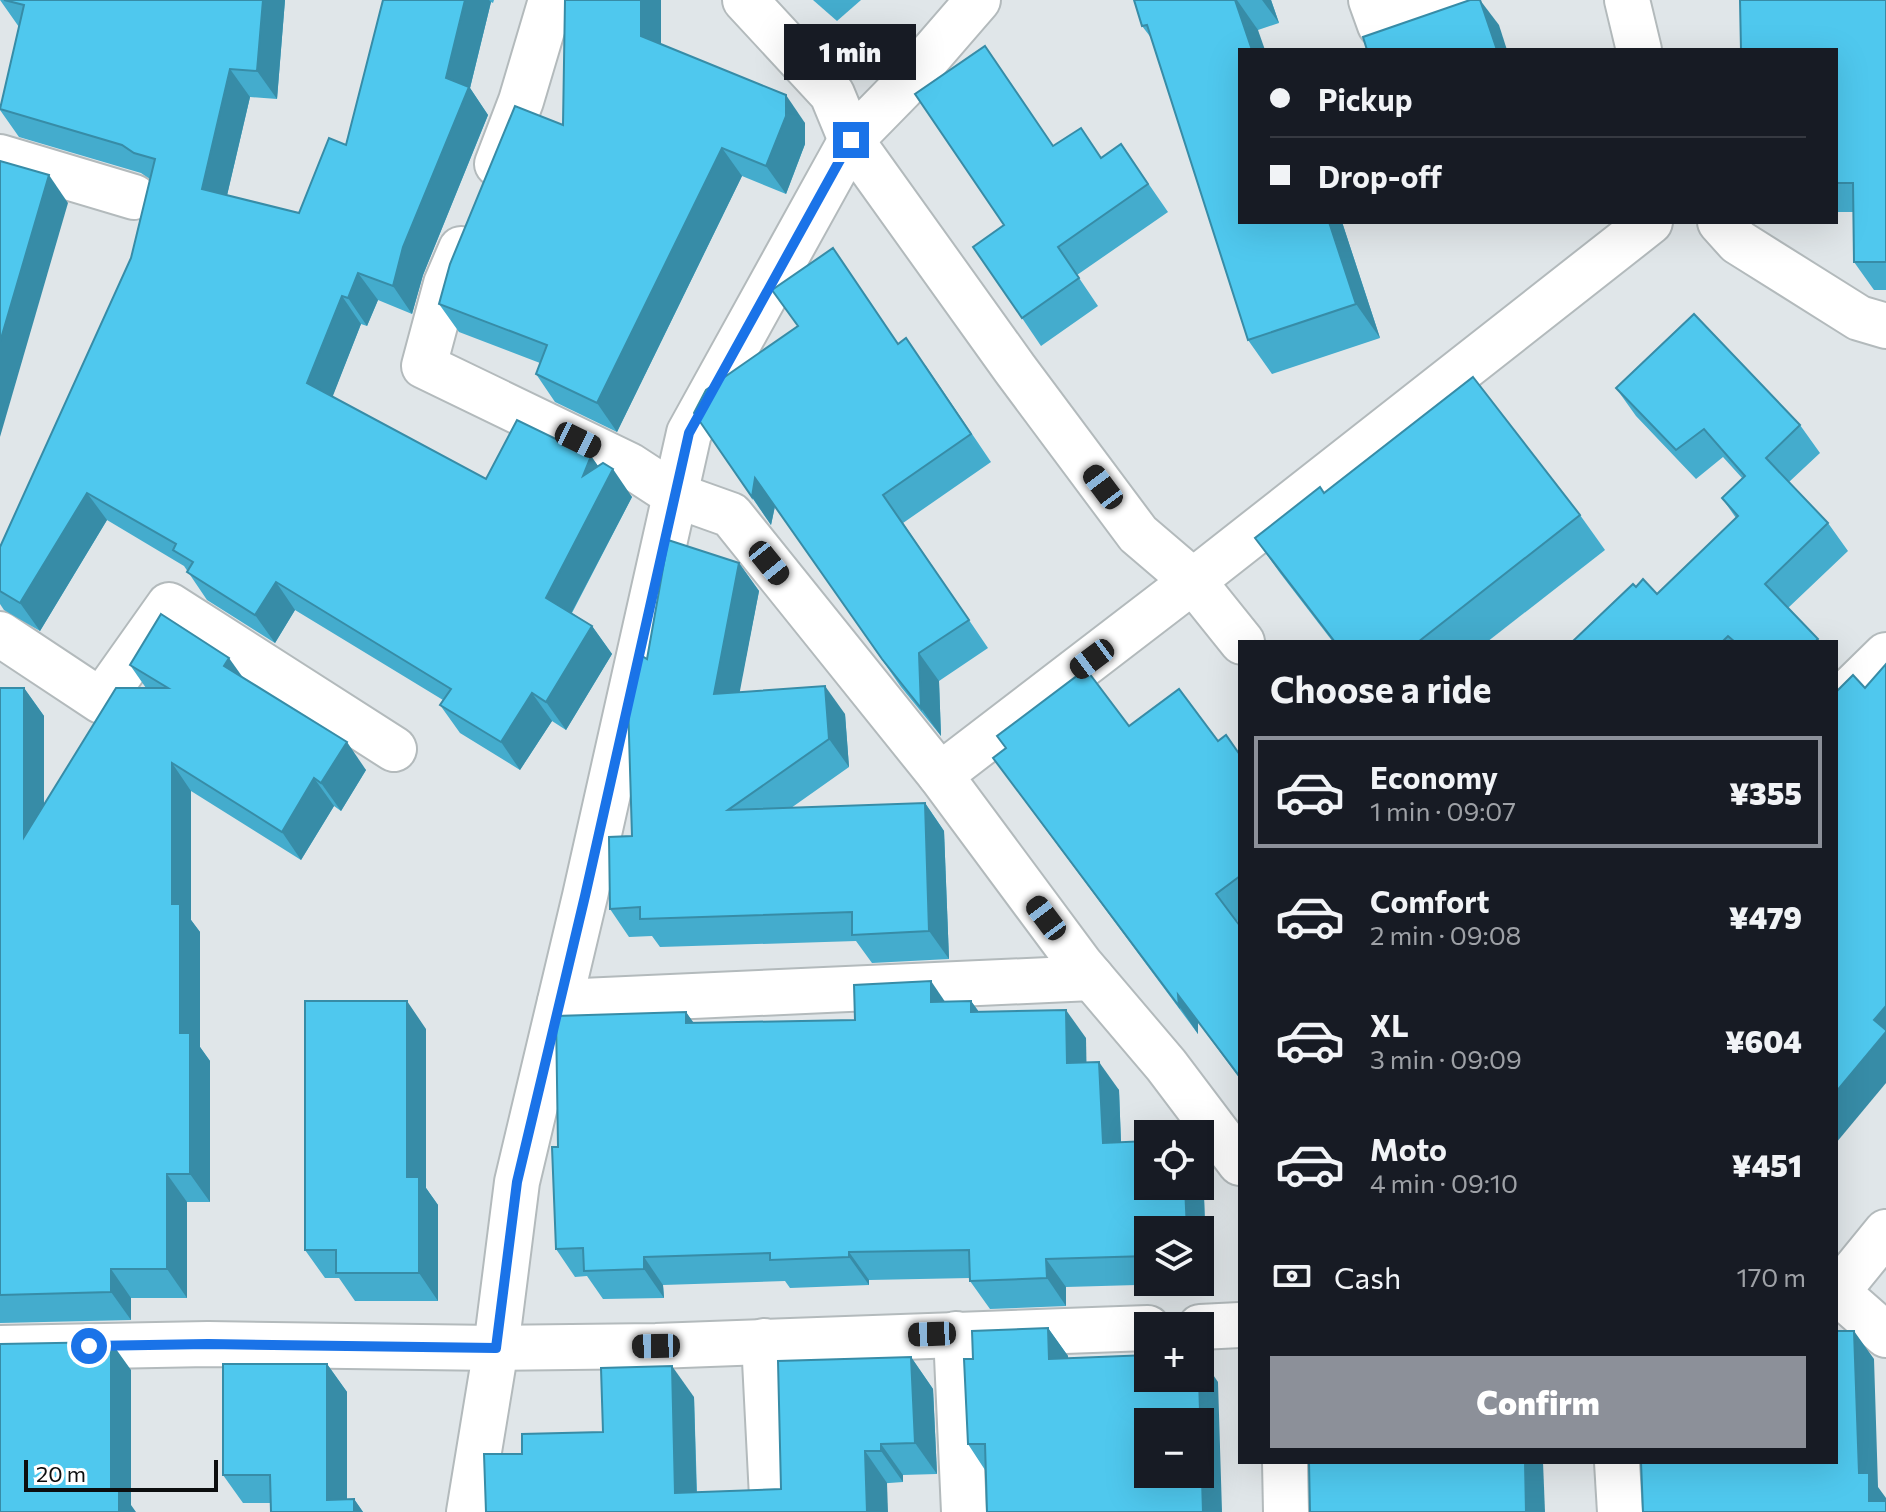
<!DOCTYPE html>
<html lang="en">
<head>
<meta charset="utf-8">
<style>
	:root { --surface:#171b24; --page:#242831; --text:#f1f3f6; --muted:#9ea1a6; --line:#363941; --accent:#8c9099 }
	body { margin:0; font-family:Commissioner,sans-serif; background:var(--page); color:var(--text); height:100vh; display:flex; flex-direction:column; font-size:30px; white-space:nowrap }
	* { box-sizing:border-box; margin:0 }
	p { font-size:26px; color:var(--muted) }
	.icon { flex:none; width:44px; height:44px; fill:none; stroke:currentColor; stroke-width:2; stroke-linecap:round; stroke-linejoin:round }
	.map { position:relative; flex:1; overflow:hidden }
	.details { position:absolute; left:1238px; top:640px; width:600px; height:824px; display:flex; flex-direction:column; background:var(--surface); border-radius:0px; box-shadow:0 8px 32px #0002 }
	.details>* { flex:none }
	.banner { position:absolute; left:1238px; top:48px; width:600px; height:176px; border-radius:0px; box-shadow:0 8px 32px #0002; display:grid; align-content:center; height:176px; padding:0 32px; background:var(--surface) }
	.tools { position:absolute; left:1134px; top:1120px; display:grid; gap:16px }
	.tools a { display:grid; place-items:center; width:80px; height:80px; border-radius:0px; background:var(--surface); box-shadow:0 8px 32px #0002; font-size:40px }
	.scale { position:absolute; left:24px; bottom:20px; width:194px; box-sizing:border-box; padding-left:8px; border:4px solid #0c0e0f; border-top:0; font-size:22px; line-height:28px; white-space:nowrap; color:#0c0e0f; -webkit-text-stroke:6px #fff; paint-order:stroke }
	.end { position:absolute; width:36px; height:36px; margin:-18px; border:10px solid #1a73e8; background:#fff; box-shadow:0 0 0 4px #fff }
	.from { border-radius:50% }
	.bubble { position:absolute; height:56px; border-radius:0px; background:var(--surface); box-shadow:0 8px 32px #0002; font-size:26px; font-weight:800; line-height:56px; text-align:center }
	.car { position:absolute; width:24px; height:48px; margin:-24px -12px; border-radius:10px; box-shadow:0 0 6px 2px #0007; background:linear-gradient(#222 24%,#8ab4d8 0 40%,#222 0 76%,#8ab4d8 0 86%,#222 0) }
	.banner b { display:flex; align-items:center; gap:28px; height:76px; font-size:30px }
	.banner b+b { border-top:2px solid var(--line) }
	.banner i { width:20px; height:20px; background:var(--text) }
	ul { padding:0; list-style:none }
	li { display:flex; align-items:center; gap:24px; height:112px; margin:0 16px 12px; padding:0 16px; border:4px solid transparent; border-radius:0px }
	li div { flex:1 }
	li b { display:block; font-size:30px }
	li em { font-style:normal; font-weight:800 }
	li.active { border-color:var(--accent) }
	li>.icon { width:72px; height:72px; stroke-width:1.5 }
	h2 { padding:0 32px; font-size:36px; line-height:96px }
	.pay { display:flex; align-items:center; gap:20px; height:88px; padding:0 32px; font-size:30px }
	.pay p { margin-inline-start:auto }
	.primary-button { display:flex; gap:16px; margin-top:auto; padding:16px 32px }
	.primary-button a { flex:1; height:92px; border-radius:0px; background:var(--accent); color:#fff; font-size:32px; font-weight:800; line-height:92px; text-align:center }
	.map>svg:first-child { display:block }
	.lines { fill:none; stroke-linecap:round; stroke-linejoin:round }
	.minor-casing { stroke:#b3babc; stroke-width:48 }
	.minor { stroke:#fff; stroke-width:44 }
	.wall { fill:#44accd; fill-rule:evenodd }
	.shaded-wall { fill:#378ca7 }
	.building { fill:#4fc8ee; stroke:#378ca7; stroke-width:2; fill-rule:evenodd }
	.route { stroke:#1a73e8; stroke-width:10 }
</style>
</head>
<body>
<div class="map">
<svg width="1886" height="1512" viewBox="0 0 1886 1512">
	<rect width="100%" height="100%" fill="#e0e6e9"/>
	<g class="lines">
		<g class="minor-casing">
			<g id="minor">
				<polyline points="745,0 832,94 851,140 901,89 978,0"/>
				<polyline points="1371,0 1380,25 1450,0"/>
				<polyline points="1627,0 1639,50"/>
				<polyline points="0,157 134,197"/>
				<polyline points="497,164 521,101 551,0"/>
				<polyline points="1720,222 1738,242 1859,318 1886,326"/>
				<polyline points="461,249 446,284 424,366 629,465 675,495 731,515 940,775"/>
				<polyline points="0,634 101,701 169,605 394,749"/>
				<polyline points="1836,704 1886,655"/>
				<polyline points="560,1002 1092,978"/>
				<polyline points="1240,1163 1166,1065 1081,965 940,775 1193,581 1650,222"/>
				<polyline points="1836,1291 1886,1335"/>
				<polyline points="1837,1292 1886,1232"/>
				<polyline points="1200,1327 1240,1325"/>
				<polyline points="956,1334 964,1512"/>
				<polyline points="764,1341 772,1497"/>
				<polyline points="0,1348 208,1344 496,1348 656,1346 1148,1328"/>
				<polyline points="1285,1462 1286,1512"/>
				<polyline points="1617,1462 1620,1512"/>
				<polyline points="469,1512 496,1348 517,1182 585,896 689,433 851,140 1015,369 1138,534 1193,581 1242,642"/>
			</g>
		</g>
		<use href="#minor" class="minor"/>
	</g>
	<g class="wall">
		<polygon points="0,0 285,0 277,99 250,97 227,195 299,213 346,145 383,0 494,0 493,3 491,2 470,88 488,115 423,275 412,314 378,300 367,326 361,324 332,397 486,479 591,456 598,466 632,497 572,613 592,626 612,654 566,730 552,721 520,770 460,733 440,705 443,700 295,610 275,643 207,600 184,566 107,520 40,631 4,610 0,604 0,547 131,258 150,179 141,173 19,137 0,110 19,27"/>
		<polygon points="565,0 661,0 661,44 805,123 805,144 786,194 742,176 617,432 555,402 536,374 540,363 459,332 439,304 563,125"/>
		<polygon points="813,0 861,0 837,21"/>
		<polygon points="1134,0 1271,0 1279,23 1258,30 1240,222 1342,222 1380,338 1272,374 1248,340 1152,39 1142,26"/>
		<polygon points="1886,0 1886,290 1874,290 1854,262 1854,212 1836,212 1836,50"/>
		<polygon points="1121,144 1168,212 1077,275 1098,306 1041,346 1022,318 1004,225 1054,146 1102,157"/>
		<polygon points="898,343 926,366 991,462 903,523 988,648 939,681 941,736 901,687 775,506 771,525 694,413"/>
		<polygon points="1616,388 1800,425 1820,453 1789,482 1828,523 1848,551 1788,608 1820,642 1572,642 1636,587 1657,594 1736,518 1722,498 1742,478 1723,457 1696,479 1636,416"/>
		<polygon points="1324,493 1580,515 1605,550 1487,642 1333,642 1280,573 1255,538"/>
		<polygon points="739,563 759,591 739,692 845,714 849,767 791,808 925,803 944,831 949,959 872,963 856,941 660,947 652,936 629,937 610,909 632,836 647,659"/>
		<polygon points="130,665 243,677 366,770 341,811 334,806 301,860 191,791 191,920 200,932 200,1047 210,1061 210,1202 187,1202 187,1298 131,1298 131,1320 0,1323 0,688 24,688 44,716 44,805 146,688"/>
		<polygon points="1129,726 1218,741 1240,755 1240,919 1236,922 1240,926 1240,1079 1198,1022 1198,1034 993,758"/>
		<path d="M971 1001 979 1012 1086 1038V1062L1119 1090 1121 1142 1203 1168 1207 1283 1066 1287V1306L990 1309 970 1281V1278L869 1280V1285L790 1288 785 1281 663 1285 664 1298 603 1299 587 1276 575 1277 556 1249 558 1147 686 1012 693 1023 855 1020 945 1002ZM1148 1230H1200V1282H1148Z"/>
		<polygon points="426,1029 426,1188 438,1205 438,1301 355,1301 339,1278 325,1278 305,1250"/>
		<polygon points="1048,1328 1068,1356 1068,1358 1218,1382 985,1470 968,1444 973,1359"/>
		<polygon points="911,1357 933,1389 937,1474 903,1475 903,1482 486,1512 522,1454 603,1432 694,1397 697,1492 781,1489"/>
		<polygon points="327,1364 347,1392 347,1499 354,1499 363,1512 271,1512 271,1503 243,1503 223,1475"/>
	</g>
	<g class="shaded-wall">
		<polygon points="263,0 285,0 277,99 257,71"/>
		<polygon points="465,0 489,0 491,2 470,88 488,115 423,275 412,314 393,286"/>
		<polygon points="641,0 661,0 661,65 641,36"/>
		<polygon points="1235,0 1237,0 1258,30 1265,50 1252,50"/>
		<polygon points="1262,0 1271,0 1279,23"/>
		<polygon points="1480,0 1499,25 1507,50 1497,50"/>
		<polygon points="230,69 250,97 222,217 202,189"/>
		<polygon points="786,95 805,123 805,144 786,194 766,166"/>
		<polygon points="722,148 742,176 617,432 597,403"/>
		<polygon points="49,175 68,203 0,437 0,342"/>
		<polygon points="1329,222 1342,222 1380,338 1356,304"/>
		<polygon points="358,273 378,300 367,326 348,298"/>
		<polygon points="342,296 361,324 327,411 307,383"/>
		<polygon points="591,456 607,479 613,469 632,497 565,625 546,598 583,476"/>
		<polygon points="755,478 775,506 771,525 752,497"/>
		<polygon points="87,493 107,520 40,631 20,603"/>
		<polygon points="739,563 759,591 734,722 714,694"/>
		<polygon points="276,582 295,610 275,643 255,615"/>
		<polygon points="592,626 612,654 566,730 546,702"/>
		<polygon points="919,653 939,681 941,736 921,708"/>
		<polygon points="229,658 249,686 224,666"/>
		<polygon points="825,686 845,714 849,767 829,739"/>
		<polygon points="24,688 44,716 44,865 24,837"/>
		<polygon points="532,693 552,721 520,770 501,742"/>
		<polygon points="347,742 366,770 341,811 321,783"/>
		<polygon points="172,763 191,791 191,920 200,932 200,1047 210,1061 210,1202 190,1174 172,904"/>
		<polygon points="314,778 334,806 301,860 282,832"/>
		<polygon points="925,803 944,831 949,959 929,931"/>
		<polygon points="931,981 950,1009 931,1002"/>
		<polygon points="1178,995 1198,1022 1198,1034 1179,1006"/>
		<polygon points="407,1001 426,1029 426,1188 438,1205 438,1301 419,1273 407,1177"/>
		<polygon points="971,1001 991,1029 971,1012"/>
		<polygon points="1886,1006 1886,1083 1836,1143 1836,1092 1874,1020"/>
		<polygon points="1066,1010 1086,1038 1087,1091 1067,1063"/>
		<polygon points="686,1012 706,1040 686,1023"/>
		<polygon points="1099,1062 1119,1090 1122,1171 1103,1143"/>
		<polygon points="1200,1164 1203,1168 1207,1283 1200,1272 1200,1230 1187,1230 1185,1186 1200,1186"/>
		<polygon points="167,1174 187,1202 187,1298 167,1269"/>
		<polygon points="849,1252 869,1280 869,1285 849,1257"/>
		<polygon points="644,1257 663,1285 664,1298 644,1269"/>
		<polygon points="1046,1259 1066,1287 1066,1306 1047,1278"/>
		<polygon points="111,1269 131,1298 131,1320 111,1292"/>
		<polygon points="1048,1328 1068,1356 1069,1387 1049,1359"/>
		<polygon points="1854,1331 1874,1359 1878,1487 1886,1498 1886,1512 1869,1501 1859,1473"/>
		<polygon points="111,1342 131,1370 131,1505 136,1512 119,1512 111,1488"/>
		<polygon points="1200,1356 1218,1382 1222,1512 1203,1512 1199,1378"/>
		<polygon points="911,1357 933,1389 937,1474 915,1443"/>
		<polygon points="327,1364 347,1392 347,1512 327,1500"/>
		<polygon points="672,1366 694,1397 697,1512 675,1493"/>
		<polygon points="881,1444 903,1475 903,1482 881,1451"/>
		<polygon points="865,1451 887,1483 888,1512 867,1512"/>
		<polygon points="1525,1462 1543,1462 1545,1512 1526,1512"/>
		<polygon points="354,1499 363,1512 354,1512"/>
	</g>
	<g class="building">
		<polygon points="4,0 263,0 257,71 230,69 202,189 299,213 329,138 346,145 383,0 465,0 446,78 469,87 403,247 393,286 358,273 348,298 342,296 307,383 486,479 517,420 591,456 583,476 603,463 613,469 546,598 592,626 546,702 532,693 501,742 440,705 451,689 276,582 255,615 187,572 193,562 173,550 176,544 87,493 20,603 0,591 0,547 131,258 155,159 134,153 122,145 0,109 24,5"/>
		<polygon points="565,0 641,0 641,36 786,95 786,116 766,166 722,148 597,403 536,374 547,345 439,304 450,264 515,106 563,125"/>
		<polygon points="1134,0 1235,0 1252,50 1240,50 1240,222 1329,222 1356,304 1248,340 1147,25 1142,26"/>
		<polygon points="1470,0 1480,0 1497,50 1367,50 1363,37"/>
		<polygon points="1740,0 1886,0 1886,262 1854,262 1853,183 1836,183 1836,50 1741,50"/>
		<polygon points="985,46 1053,146 1081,128 1101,158 1121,144 1148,184 1058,247 1079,278 1022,318 973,247 1004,225 915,94"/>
		<polygon points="0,161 49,175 0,342"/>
		<polygon points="833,248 898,344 906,338 971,434 883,495 969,620 919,653 921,708 882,659 755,478 752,497 694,413 706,390 798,326 772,290"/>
		<polygon points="1694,314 1800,425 1766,458 1828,523 1765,584 1818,639 1815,642 1735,642 1728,636 1722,642 1572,642 1633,584 1636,587 1643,579 1657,594 1738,516 1722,498 1745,476 1704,429 1676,450 1616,388"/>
		<polygon points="1473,377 1580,515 1418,642 1335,642 1255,538 1320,487 1324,493"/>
		<polygon points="668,540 739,563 714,694 825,686 829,739 728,810 925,803 929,931 852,935 852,912 640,919 640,907 610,909 609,837 632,836 628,702 639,654 647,659"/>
		<polygon points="161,614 229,658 224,666 347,742 321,783 314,778 282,832 172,763 172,904 180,904 180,1033 190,1033 190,1174 167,1174 167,1269 111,1269 111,1292 0,1295 0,688 24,688 24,837 116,688 168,688 130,665"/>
		<polygon points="1886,664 1886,1006 1874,1020 1886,1030 1886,1032 1836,1092 1836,692 1853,675 1865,688"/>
		<polygon points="1086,669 1129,726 1179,689 1218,741 1226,735 1240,755 1240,876 1216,894 1240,926 1240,1077 1178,995 1179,1006 993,758 1006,748 997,736"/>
		<polygon points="931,981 931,1002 971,1001 971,1012 1066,1010 1067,1063 1099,1062 1103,1143 1148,1141 1148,1186 1185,1186 1187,1230 1148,1230 1148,1256 1046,1259 1047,1278 970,1281 969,1250 849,1252 849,1257 770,1260 770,1253 644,1257 644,1269 584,1271 583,1248 556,1249 552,1147 558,1147 556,1016 686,1012 686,1023 855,1020 854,985"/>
		<polygon points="305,1001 407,1001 407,1177 419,1177 419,1273 336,1273 336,1250 305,1250"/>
		<path d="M1048 1328 1049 1359 1148 1355V1378H1199L1203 1512H987L985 1444H968L964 1359H973L972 1331ZM1148 1422H1200V1474H1148Z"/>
		<polygon points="1836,1331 1854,1331 1859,1473 1869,1473 1869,1501 1886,1501 1886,1512 1643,1512 1641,1462 1836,1462"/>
		<polygon points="111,1342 111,1488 119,1488 119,1512 0,1512 0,1344"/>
		<polygon points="911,1357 915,1443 881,1444 881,1451 865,1451 867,1512 486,1512 484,1454 522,1454 522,1434 603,1432 601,1368 672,1366 675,1493 781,1489 778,1361"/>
		<polygon points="223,1364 327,1364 327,1500 354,1499 354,1512 271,1512 270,1475 223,1475"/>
		<polygon points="1309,1462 1525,1462 1526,1512 1310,1512"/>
	</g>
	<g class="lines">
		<polyline class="route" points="89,1346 208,1344 496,1348 517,1182 585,896 689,433 851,140"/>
	</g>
</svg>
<div class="tools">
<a><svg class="icon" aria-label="locate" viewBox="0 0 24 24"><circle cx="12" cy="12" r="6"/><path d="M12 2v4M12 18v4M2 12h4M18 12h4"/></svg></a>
<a><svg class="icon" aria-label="layers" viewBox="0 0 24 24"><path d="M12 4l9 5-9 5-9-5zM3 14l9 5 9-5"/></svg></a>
<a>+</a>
<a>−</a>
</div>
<div class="scale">20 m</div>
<i class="end from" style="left:89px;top:1346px"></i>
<i class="end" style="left:851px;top:140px"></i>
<div class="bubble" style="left:784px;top:24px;width:132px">1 min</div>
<i class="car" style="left:578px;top:440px;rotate:116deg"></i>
<i class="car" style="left:1103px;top:487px;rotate:323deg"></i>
<i class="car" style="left:769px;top:563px;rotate:141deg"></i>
<i class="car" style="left:1092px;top:659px;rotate:233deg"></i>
<i class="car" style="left:1046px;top:918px;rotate:323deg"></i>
<i class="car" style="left:932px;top:1334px;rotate:268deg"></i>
<i class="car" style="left:656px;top:1346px;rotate:269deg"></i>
<div class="banner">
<b><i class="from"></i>Pickup</b>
<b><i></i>Drop-off</b>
</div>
<section class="details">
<h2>Choose a ride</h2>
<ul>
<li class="active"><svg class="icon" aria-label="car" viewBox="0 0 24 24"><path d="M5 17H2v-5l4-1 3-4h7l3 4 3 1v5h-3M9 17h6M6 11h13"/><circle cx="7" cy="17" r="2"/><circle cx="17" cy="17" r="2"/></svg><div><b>Economy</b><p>1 min · 09:07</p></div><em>¥355</em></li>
<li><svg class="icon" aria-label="car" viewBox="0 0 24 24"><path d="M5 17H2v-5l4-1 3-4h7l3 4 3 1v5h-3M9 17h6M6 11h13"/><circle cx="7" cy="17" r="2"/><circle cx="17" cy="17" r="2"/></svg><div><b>Comfort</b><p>2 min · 09:08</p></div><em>¥479</em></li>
<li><svg class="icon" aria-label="car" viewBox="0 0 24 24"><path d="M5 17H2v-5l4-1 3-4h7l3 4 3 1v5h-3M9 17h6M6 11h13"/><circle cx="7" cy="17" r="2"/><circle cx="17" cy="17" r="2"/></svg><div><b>XL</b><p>3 min · 09:09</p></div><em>¥604</em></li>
<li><svg class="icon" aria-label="car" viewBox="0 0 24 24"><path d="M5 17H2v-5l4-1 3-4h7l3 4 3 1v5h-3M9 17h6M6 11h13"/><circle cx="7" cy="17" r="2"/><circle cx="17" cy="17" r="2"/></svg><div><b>Moto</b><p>4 min · 09:10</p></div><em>¥451</em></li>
</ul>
<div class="pay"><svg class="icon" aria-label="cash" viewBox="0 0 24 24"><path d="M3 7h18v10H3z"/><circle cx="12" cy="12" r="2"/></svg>Cash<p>170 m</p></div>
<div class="primary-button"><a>Confirm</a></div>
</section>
</div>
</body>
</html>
